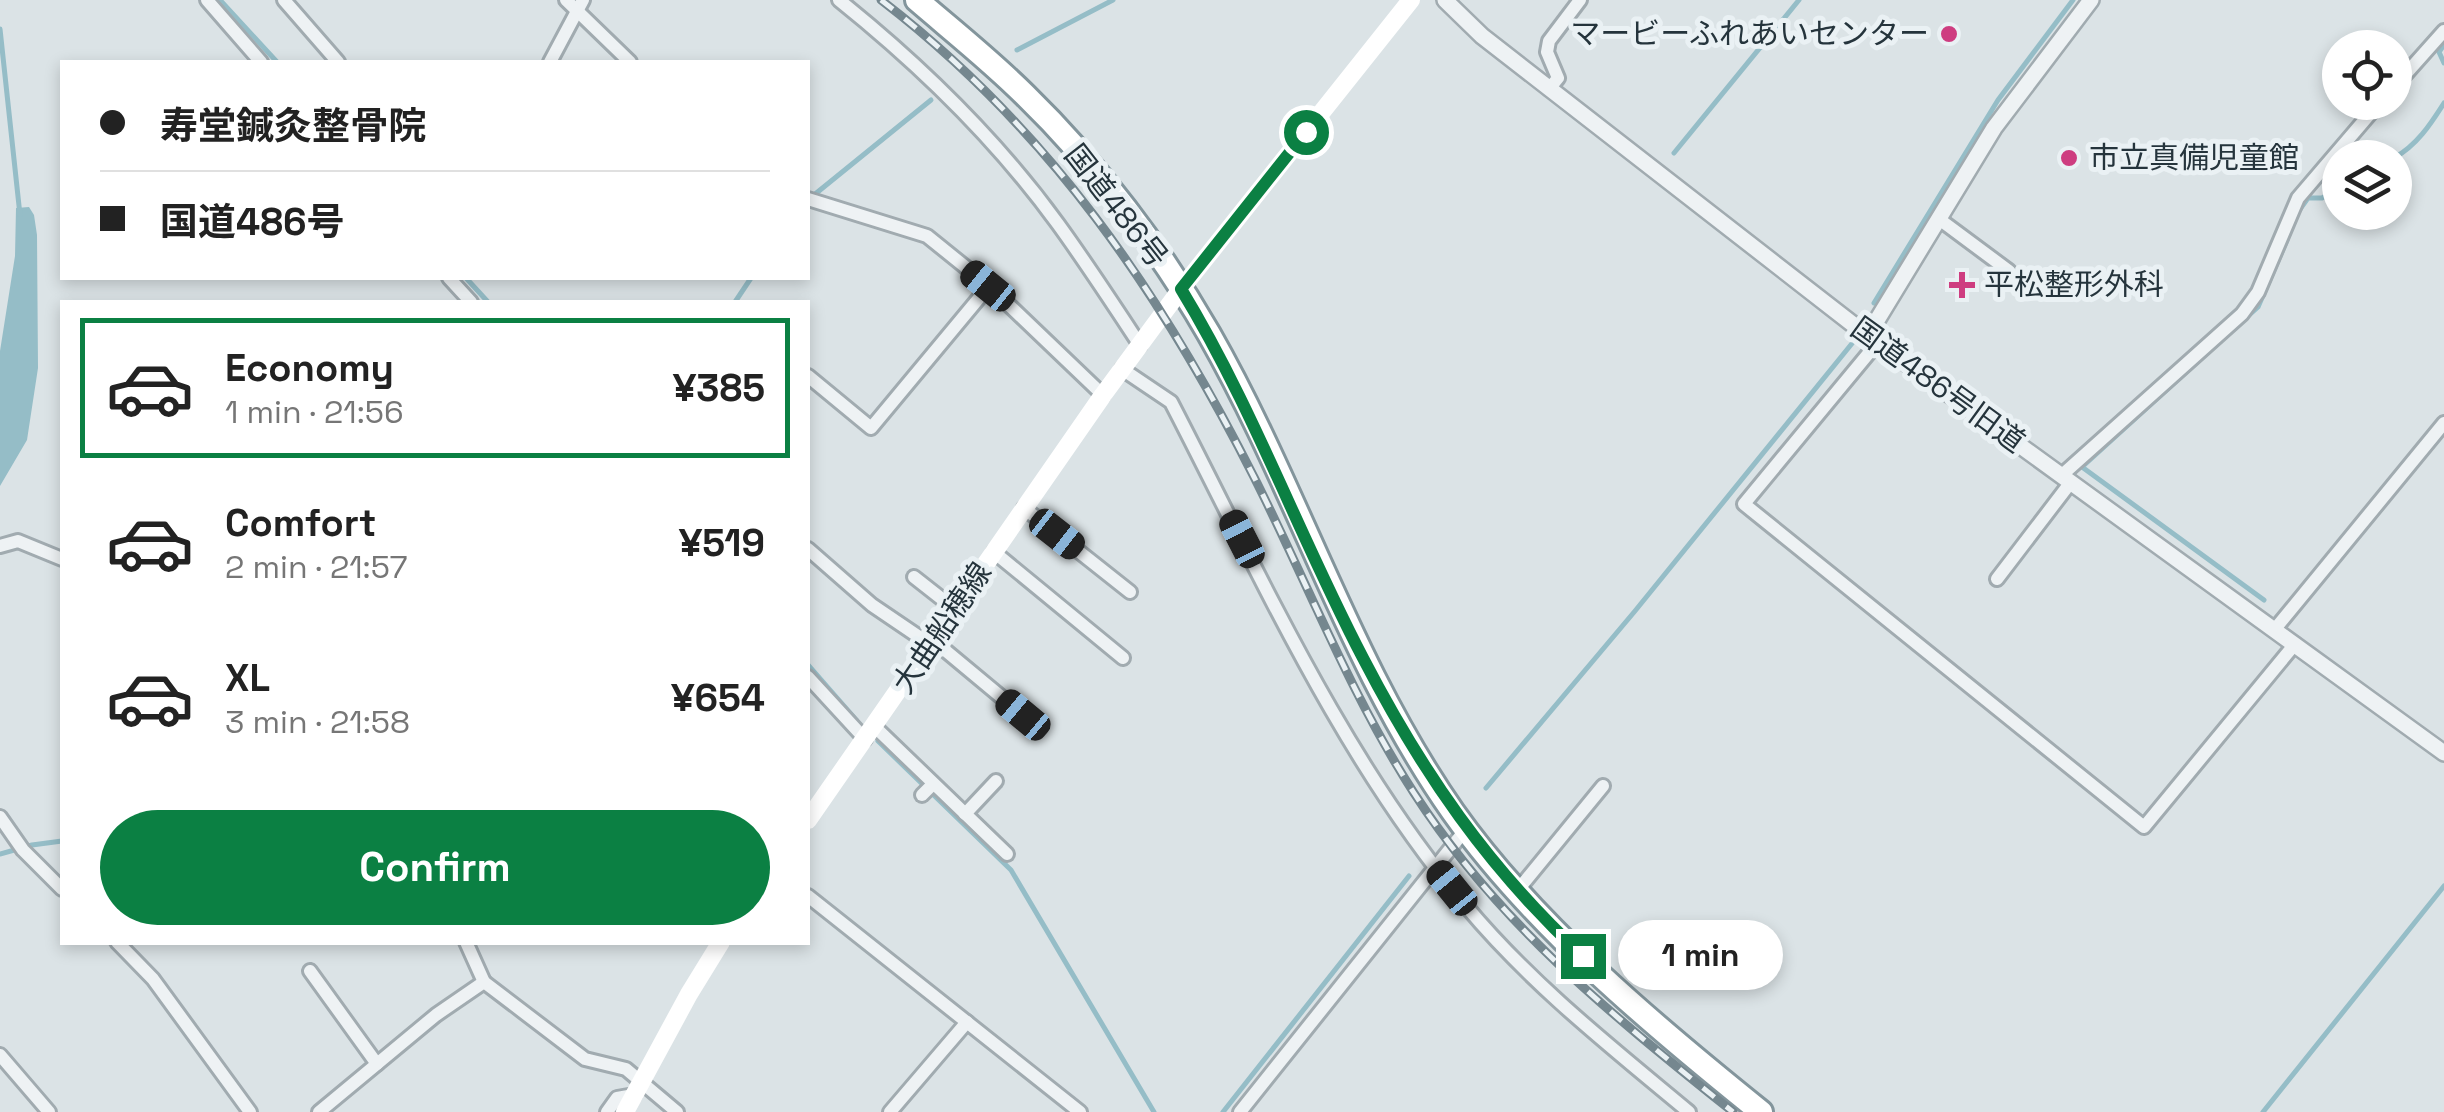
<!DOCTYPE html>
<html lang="en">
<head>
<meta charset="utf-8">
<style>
	:root { --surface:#fff; --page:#f6f6f6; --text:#222; --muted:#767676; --line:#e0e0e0; --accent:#0b8043 }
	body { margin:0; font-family:"Space Grotesk","Noto Sans JP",sans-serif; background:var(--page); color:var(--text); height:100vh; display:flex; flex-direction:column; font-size:38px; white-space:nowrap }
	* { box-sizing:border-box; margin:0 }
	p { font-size:32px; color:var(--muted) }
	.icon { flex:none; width:55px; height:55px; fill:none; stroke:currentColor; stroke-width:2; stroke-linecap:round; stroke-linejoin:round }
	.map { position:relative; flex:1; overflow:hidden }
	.side { position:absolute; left:60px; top:300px; width:750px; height:645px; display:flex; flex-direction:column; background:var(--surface); border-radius:0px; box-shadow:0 5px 15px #0003 }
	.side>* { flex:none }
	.hud { position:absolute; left:60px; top:60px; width:750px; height:220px; border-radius:0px; box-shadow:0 5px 15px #0003; display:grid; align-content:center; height:220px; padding:0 40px; background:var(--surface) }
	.controls { position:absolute; left:2322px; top:30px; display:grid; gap:20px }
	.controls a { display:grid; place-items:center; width:90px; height:90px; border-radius:50%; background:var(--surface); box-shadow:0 5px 15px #0003; font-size:50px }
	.end { position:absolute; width:45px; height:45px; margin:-22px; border:12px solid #0b8043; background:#fff; box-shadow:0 0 0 5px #fff }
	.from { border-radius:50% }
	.bubble { position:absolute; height:70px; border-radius:35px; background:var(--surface); box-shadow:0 5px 15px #0003; font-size:32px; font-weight:800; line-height:70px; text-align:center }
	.car { position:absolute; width:30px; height:60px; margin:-30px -15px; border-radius:12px; box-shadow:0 0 8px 2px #0007; background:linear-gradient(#222 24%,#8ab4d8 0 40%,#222 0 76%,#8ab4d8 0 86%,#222 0) }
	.hud b { display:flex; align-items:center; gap:35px; height:95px; font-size:38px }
	.hud b+b { border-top:2px solid var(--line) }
	.hud i { width:25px; height:25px; background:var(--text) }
	ul { padding:18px 0 0; list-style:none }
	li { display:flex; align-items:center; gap:30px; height:140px; margin:0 20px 15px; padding:0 20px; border:5px solid transparent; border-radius:0px }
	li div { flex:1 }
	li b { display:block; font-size:38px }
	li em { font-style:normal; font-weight:800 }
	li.selected { border-color:var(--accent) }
	li>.icon { width:90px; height:90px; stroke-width:1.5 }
	.primary-button { display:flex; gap:20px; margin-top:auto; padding:20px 40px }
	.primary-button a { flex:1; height:115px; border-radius:60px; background:var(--accent); color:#fff; font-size:40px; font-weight:800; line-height:115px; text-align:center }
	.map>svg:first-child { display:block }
	.water { fill:#95bdc7 }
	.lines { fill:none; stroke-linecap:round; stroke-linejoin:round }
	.stream { stroke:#95bdc7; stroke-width:5 }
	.minor-casing { stroke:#a1abb0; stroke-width:18 }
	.tertiary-casing { stroke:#a1abb0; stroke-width:20 }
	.trunk-casing { stroke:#83959c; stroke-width:28 }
	.minor { stroke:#eef2f4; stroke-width:12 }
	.tertiary { stroke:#eef2f4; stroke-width:15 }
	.secondary { stroke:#fff; stroke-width:18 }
	.trunk { stroke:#fff; stroke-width:22 }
	.rail-casing { stroke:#75878f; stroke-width:9 }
	.rail { stroke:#eaf1f4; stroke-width:5; stroke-dasharray:15; stroke-linecap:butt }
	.route { stroke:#0b8043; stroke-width:12 }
	.poi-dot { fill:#ce3d80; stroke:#eaf1f4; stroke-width:4 }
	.labels { text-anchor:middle; stroke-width:10; stroke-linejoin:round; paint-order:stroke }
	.poi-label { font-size:30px; fill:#25343c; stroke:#eaf1f4; text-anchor:start }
	.street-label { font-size:30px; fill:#25343c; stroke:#eaf1f4 }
</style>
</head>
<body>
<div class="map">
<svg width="2444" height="1112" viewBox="0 0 2444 1112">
	<rect width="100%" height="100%" fill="#dbe3e6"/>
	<polygon class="water" points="29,207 34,215 37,235 38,368 27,440 0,486 0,351 15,256 16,208"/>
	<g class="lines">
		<g class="stream">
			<polyline points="220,0 277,62"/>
			<polyline points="0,29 20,215"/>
			<polyline points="2444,45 2439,52 2444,63"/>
			<polyline points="1017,50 1113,0"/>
			<polyline points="1674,153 1799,0"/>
			<path d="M2394 158C2417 145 2430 125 2444 103"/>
			<polyline points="809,199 931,100"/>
			<polyline points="2298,212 2308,198 2322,198 2340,188"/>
			<polyline points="466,278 488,302"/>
			<polyline points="735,302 751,278"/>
			<polyline points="1874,303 1998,100 2073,0"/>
			<polyline points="2264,600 2082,467 2258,307 2287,240"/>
			<polyline points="808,665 857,721"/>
			<polyline points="878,741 1011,870 1154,1112"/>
			<polyline points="1486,788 1635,611 1854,341"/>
			<polyline points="0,854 32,845 62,841"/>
			<polyline points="1223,1112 1409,876"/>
			<polyline points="2263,1112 2444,886"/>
		</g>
		<g class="minor-casing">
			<g id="minor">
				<polyline points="207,0 261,62"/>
				<polyline points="284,0 338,62"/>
				<polyline points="566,0 630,62"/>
				<path d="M839 0C920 65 997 140 1058 224 1087 264 1113 304 1140 345"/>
				<polyline points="550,62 583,0"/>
				<polyline points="2395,86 2444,31"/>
				<polyline points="1549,89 1558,78 1547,52 1549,41 1580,0"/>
				<polyline points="808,199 927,236 989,286 1103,395"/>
				<polyline points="1939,219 2009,271"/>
				<polyline points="449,278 471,302"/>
				<polyline points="1878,342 1744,504 2144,827 2295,644"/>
				<path d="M1122 369 1171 402C1260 574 1340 756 1466 906 1531 984 1611 1047 1689 1112"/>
				<polyline points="808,376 871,428 989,286"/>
				<polyline points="2062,475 2242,314 2258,292 2298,198 2380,102"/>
				<polyline points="1024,508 1130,592"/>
				<polyline points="0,546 18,541 62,559"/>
				<polyline points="808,549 872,605 931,645"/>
				<polyline points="994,552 1123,658"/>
				<polyline points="914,577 956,610"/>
				<polyline points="1997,579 2071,482"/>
				<polyline points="2275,629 2444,423"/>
				<polyline points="934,641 1023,715"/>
				<polyline points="808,677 865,739"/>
				<polyline points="875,727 1007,854"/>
				<polyline points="922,795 933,784"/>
				<polyline points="965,814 996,781"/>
				<polyline points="0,817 23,850 62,889"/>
				<polyline points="1517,891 1603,786"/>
				<polyline points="808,896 1080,1112"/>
				<polyline points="117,942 153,979 250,1112"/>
				<polyline points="466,942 484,982"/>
				<polyline points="310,971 377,1064"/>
				<polyline points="0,1055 49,1112"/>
				<polyline points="319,1112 436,1015 484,982 585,1059 626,1069 677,1112"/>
				<polyline points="607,1112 617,1098 634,1095"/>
				<polyline points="890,1112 967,1022"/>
				<polyline points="1240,1112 1466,829"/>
			</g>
		</g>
		<g class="tertiary-casing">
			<g id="tertiary">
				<polyline points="1445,0 1482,36 1855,326 2444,753"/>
				<polyline points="1868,335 1994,128 2091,0"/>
			</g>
		</g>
		<g class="trunk-casing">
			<path id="trunk" d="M917 0C953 31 991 61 1025 95 1096 164 1160 249 1209 334 1298 490 1350 665 1453 812 1533 925 1654 1026 1761 1112"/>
		</g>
		<use href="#minor" class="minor"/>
		<use href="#tertiary" class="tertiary"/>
		<g class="secondary">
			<polyline points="808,820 1103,395 1181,289 1411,0"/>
			<polyline points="625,1112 689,994 721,942"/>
		</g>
		<use href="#trunk" class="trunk"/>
		<g class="rail-casing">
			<path id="rail" d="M881 0C1048 128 1160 291 1254 477 1307 582 1350 694 1414 793 1500 926 1611 1014 1733 1112"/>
		</g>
		<use href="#rail" class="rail"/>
	</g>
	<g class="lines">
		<path class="route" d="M1306 132 1181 289C1253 407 1299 536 1363 658 1422 772 1488 868 1583 956"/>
	</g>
	<g class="poi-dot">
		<circle cx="1949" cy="34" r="10"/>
		<circle cx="2069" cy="158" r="10"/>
		<path d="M1957 270h10v10h10v10h-10v10h-10v-10h-10v-10h10z"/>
	</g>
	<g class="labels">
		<g class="poi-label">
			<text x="1929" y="44" text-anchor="end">マービーふれあいセンター</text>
			<text x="2089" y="168">市立真備児童館</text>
			<text x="1984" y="295">平松整形外科</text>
		</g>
		<g class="street-label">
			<text transform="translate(1116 206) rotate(52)" y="10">国道486号</text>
			<text transform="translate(1938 385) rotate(36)" y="10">国道486号旧道</text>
			<text transform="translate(942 628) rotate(-56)" y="10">大曲船穂線</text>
		</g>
	</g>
</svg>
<div class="controls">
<a><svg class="icon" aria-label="locate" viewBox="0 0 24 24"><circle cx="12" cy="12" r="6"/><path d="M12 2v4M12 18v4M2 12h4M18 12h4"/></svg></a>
<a><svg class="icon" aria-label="layers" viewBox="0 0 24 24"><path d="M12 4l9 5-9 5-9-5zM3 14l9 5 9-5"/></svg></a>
</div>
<i class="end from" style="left:1306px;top:132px"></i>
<i class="end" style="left:1583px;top:956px"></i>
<div class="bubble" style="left:1618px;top:920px;width:165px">1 min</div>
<i class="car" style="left:988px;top:286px;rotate:309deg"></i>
<i class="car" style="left:1057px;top:534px;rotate:128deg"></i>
<i class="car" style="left:1242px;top:539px;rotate:333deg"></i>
<i class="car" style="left:1023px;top:715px;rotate:310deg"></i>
<i class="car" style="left:1452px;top:888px;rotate:321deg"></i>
<div class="hud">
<b><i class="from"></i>寿堂鍼灸整骨院</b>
<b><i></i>国道486号</b>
</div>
<section class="side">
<ul>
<li class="selected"><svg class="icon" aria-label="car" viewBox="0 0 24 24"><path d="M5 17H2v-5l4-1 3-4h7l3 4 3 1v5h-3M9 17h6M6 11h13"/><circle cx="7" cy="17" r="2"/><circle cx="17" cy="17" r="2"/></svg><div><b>Economy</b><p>1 min · 21:56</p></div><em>¥385</em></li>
<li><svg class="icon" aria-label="car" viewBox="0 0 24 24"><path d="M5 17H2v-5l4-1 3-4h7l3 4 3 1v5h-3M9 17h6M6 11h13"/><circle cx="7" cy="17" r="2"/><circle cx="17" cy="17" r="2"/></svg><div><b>Comfort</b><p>2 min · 21:57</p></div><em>¥519</em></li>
<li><svg class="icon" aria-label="car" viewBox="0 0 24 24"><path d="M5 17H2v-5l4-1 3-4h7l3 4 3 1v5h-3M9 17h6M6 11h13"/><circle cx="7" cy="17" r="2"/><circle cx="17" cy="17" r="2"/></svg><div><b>XL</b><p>3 min · 21:58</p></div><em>¥654</em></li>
</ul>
<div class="primary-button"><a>Confirm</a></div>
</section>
</div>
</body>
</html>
